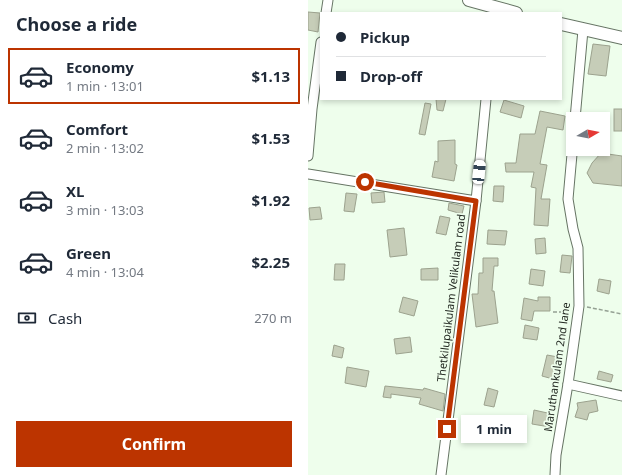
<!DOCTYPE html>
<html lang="en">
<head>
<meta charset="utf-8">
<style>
	:root { --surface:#fff; --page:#f2f2f3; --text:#1f2937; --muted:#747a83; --line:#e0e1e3; --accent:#bc3400 }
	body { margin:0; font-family:"Noto Sans",sans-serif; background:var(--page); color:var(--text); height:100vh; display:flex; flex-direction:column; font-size:15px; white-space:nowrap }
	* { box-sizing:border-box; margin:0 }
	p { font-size:13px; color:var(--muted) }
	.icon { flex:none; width:22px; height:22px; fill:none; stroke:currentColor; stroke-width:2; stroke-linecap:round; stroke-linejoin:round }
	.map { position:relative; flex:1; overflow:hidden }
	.panel { display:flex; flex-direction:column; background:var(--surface); width:308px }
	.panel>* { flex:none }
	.hud { position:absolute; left:12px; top:12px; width:242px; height:88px; border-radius:0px; box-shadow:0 2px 6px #0003; display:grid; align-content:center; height:88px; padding:0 16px; background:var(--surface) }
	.needle { width:26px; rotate:80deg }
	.fabs { position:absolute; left:258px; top:112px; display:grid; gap:8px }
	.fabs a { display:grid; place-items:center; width:44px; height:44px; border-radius:0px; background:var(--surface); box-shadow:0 2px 6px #0003; font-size:20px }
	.end { position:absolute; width:18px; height:18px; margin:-9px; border:5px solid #bc3400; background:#fff; box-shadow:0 0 0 2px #fff }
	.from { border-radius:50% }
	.bubble { position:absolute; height:28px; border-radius:0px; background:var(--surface); box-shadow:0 2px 6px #0003; font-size:13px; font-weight:700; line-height:28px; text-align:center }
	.car { position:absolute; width:12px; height:24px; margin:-12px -6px; border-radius:5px; box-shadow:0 0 3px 1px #0007; background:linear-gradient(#fff 24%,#345 0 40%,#fff 0 76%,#345 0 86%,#fff 0) }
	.hud b { display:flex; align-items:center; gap:14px; height:38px; font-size:15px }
	.hud b+b { border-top:1px solid var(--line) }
	.hud i { width:10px; height:10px; background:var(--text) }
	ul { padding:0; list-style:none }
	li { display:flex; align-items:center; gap:12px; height:56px; margin:0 8px 6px; padding:0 8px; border:2px solid transparent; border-radius:0px }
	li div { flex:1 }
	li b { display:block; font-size:15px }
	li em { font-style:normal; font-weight:700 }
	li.current { border-color:var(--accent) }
	li>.icon { width:36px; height:36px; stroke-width:1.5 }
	h2 { padding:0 16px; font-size:18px; line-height:48px }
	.pay { display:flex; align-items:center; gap:10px; height:44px; padding:0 16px; font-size:15px }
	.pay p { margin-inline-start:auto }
	.cta { display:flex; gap:8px; margin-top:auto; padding:8px 16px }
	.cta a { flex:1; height:46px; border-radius:0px; background:var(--accent); color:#fff; font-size:16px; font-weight:700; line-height:46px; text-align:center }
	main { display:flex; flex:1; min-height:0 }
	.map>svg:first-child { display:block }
	.building { fill:#c6cdb8; stroke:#9ca28e }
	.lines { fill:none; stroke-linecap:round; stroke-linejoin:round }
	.street-casing { stroke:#667464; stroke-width:11 }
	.secondary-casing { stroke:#667464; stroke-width:14 }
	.path { stroke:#94a093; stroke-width:1.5; stroke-dasharray:4 2; stroke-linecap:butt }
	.street { stroke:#fff; stroke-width:9 }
	.secondary { stroke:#fff; stroke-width:12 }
	.route { stroke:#bc3400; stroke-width:5 }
	.labels { text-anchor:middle; stroke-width:3.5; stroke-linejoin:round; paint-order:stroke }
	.street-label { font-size:11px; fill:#212720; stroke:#eefeec }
</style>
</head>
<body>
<main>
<section class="panel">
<h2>Choose a ride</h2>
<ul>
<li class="current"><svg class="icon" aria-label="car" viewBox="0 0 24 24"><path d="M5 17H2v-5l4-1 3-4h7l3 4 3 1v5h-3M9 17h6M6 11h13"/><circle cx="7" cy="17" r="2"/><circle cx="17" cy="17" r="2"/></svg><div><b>Economy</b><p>1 min · 13:01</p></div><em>$1.13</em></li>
<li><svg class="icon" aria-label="car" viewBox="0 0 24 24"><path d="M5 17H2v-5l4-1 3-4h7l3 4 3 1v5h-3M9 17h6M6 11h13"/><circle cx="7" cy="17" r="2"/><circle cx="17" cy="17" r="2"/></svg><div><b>Comfort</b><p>2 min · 13:02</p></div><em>$1.53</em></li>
<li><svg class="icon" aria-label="car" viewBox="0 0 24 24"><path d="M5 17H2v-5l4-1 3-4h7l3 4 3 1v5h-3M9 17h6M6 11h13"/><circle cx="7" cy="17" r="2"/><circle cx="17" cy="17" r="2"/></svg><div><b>XL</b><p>3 min · 13:03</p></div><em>$1.92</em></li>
<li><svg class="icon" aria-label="car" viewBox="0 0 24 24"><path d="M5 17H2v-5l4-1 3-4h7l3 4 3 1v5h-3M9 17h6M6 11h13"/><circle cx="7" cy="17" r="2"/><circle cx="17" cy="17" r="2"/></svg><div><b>Green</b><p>4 min · 13:04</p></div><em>$2.25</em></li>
</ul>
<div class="pay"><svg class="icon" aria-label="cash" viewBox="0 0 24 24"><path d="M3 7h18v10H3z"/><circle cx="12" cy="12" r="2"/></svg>Cash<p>270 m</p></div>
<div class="cta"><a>Confirm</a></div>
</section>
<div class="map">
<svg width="314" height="475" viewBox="0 0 314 475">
	<rect width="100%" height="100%" fill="#eefeec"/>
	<g class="building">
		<polygon points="0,12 12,13 10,32 0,30"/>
		<polygon points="285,44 302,46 298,76 280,74"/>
		<polygon points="128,99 138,99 135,111 129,110"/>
		<polygon points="196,100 216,106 213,118 192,112"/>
		<polygon points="117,103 123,104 117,135 111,134"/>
		<rect x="306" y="109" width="8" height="22"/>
		<polygon points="232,111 257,116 255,130 239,127 232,164 239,165 233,199 242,199 240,226 226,225 228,188 223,187 226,172 198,172 197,163 208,163 212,134 227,134"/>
		<polygon points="147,140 147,164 149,165 146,181 124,177 127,161 130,162 130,141"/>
		<polygon points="293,153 314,156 314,186 285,183 279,173 284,163"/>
		<polygon points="186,186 196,186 195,202 185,201"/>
		<polygon points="76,192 77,202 64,203 63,193"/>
		<polygon points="38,193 49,194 46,212 36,211"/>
		<polygon points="141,203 156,206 154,214 140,210"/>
		<polygon points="12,207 14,219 2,220 1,208"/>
		<polygon points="132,216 142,218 138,235 128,233"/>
		<polygon points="96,228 99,255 82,257 79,230"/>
		<polygon points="180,230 199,231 197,245 179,244"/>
		<polygon points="237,238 238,253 228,254 227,239"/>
		<polygon points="254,255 264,256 262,273 252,272"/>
		<polygon points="175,258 190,258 190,266 186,266 184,291 186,291 190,323 168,327 164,294 170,294 171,273 175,273"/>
		<polygon points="27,264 37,264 36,280 26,280"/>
		<polygon points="130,268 130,280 113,280 113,269"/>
		<polygon points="223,269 237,271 235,286 221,284"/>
		<polygon points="291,279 303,281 301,294 289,291"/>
		<polygon points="95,297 110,301 106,316 91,312"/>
		<polygon points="230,297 242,297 242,311 226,311 224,321 213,319 216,298 230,301"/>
		<polygon points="217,325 231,328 229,340 215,338"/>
		<polygon points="102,337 104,352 88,354 86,339"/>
		<polygon points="26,345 36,348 34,358 24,356"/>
		<polygon points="239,355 250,357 245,379 234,376"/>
		<polygon points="39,367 61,371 58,387 37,383"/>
		<polygon points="291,371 305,375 303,382 289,379"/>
		<polygon points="77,386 115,390 116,388 137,394 135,411 111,404 113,398 83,394 83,398 75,397"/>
		<polygon points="180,388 190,391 186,407 176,405"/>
		<polygon points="288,400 290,411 281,413 279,420 267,417 270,408 269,403"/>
		<polygon points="226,410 244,414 242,427 224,424"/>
	</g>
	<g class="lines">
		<g class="street-casing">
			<g id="street">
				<polyline points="18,13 20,0"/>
				<polyline points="267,119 275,30"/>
				<polyline points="0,156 4,109 13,42"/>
				<polyline points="0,174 168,201"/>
				<polyline points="260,384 314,396"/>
				<polyline points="133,475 168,201 178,99"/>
				<polyline points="247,475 248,455 260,384 271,306 270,248 265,229 260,199 265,143"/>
			</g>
		</g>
		<g class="secondary-casing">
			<g id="secondary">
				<polyline points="161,0 208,13"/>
				<polyline points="253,24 314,38"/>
			</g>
		</g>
		<g class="path">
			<polyline points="279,307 314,314"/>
			<polyline points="245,312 261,312"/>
		</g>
		<use href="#street" class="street"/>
		<use href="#secondary" class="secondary"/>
	</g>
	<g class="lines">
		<polyline class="route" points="57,182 168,201 139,429"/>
	</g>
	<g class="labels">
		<g class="street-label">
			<text transform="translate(143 298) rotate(-83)" y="4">Thetkilupaikulam Velikulam road</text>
			<text transform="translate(249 367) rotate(-82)" y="4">Maruthankulam 2nd lane</text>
		</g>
	</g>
</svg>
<div class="fabs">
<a><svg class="needle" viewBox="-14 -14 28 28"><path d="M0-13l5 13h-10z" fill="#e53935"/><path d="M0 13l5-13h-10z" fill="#747a83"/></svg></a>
</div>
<i class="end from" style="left:57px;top:182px"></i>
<i class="end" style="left:139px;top:429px"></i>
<div class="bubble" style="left:153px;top:415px;width:66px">1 min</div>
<i class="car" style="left:171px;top:172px;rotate:6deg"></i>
<div class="hud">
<b><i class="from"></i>Pickup</b>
<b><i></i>Drop-off</b>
</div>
</div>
</main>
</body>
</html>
